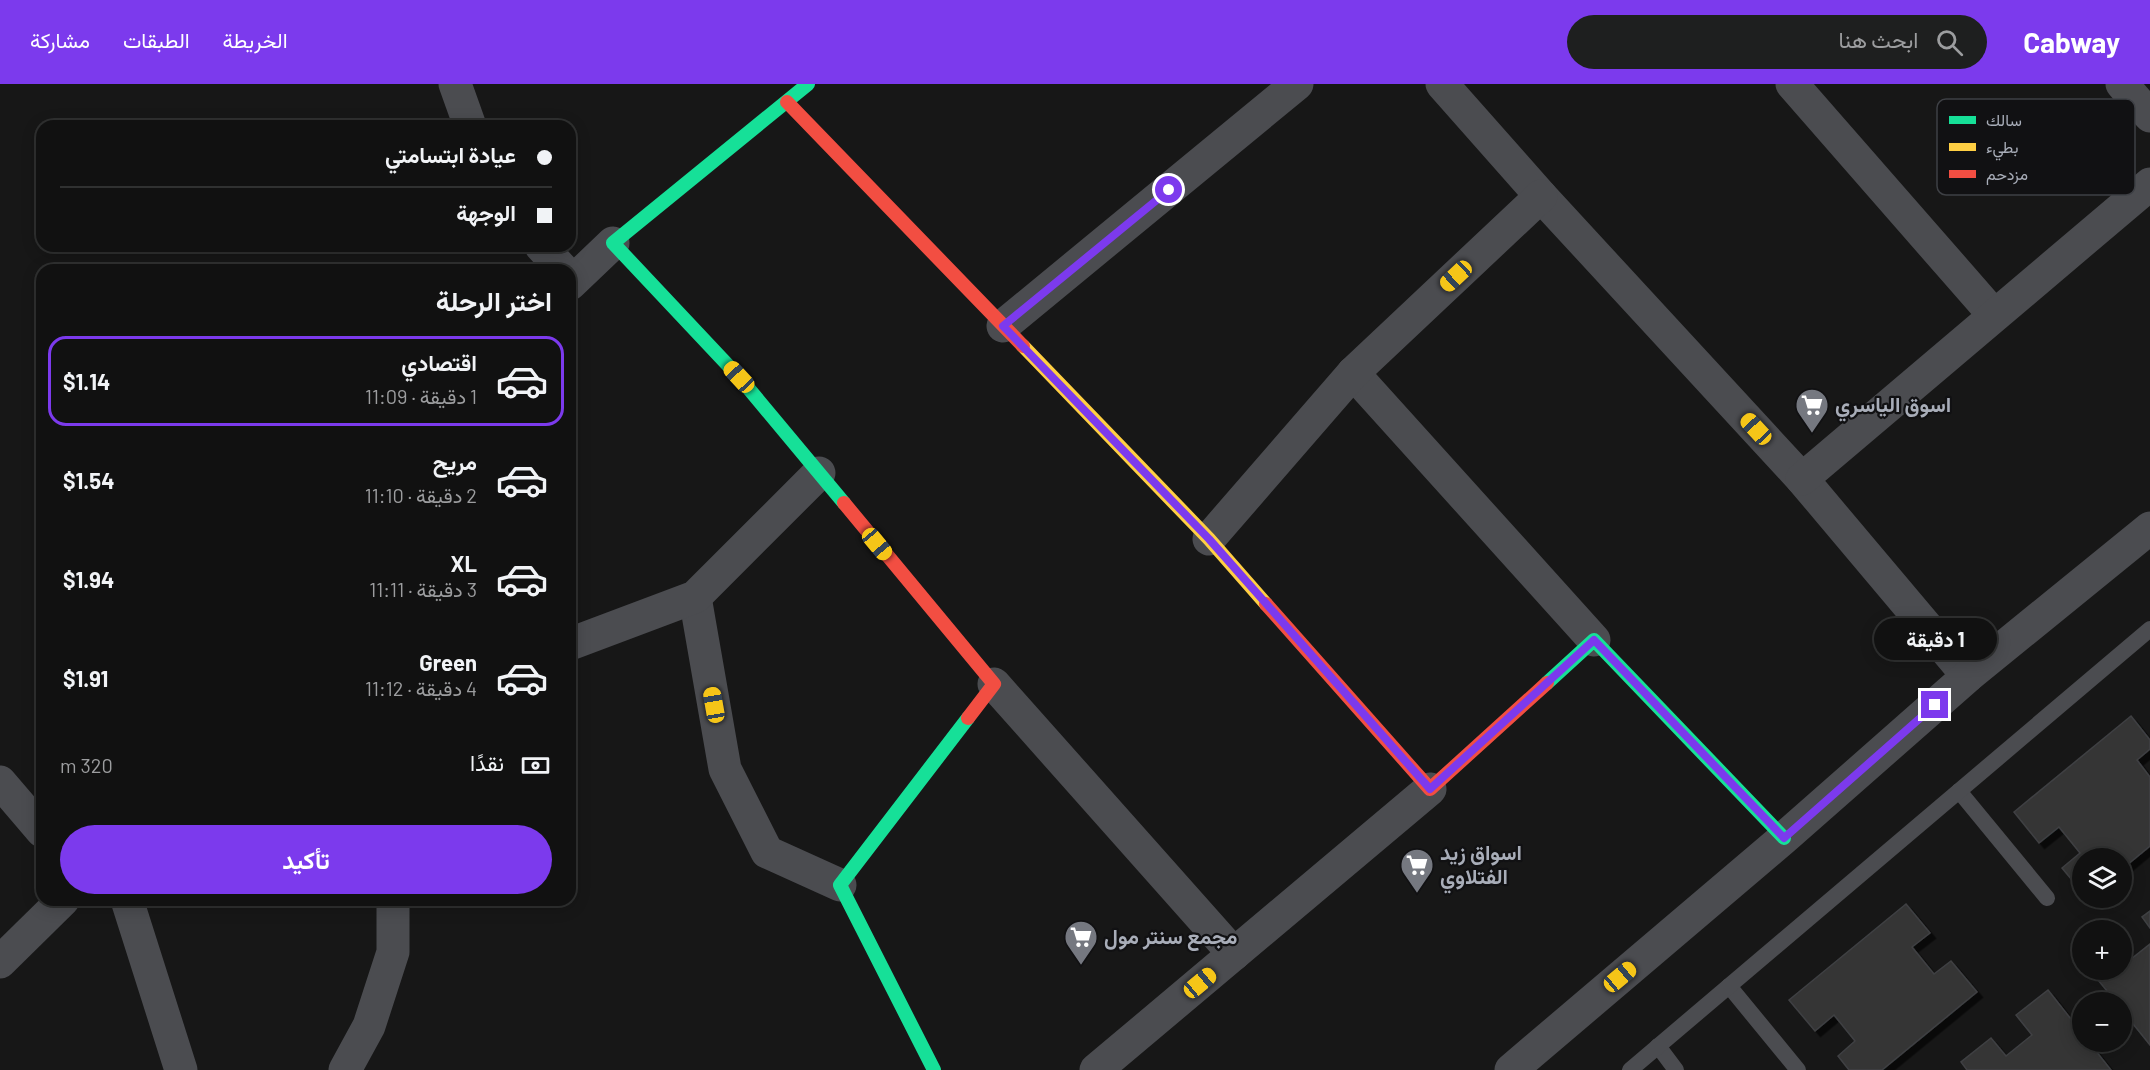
<!DOCTYPE html>
<html lang="ar">
<head>
<meta charset="utf-8">
<style>
	:root { --surface:#111; --page:#1e1f1f; --text:#f1f3f6; --muted:#9c9d9f; --line:#303131; --accent:#7c3aed }
	body { margin:0; font-family:Barlow,Vazirmatn,sans-serif; background:var(--page); color:var(--text); direction:rtl; height:100vh; display:flex; flex-direction:column; font-size:22px; white-space:nowrap }
	* { box-sizing:border-box; margin:0 }
	p { font-size:20px; color:var(--muted) }
	.icon { flex:none; width:33px; height:33px; fill:none; stroke:currentColor; stroke-width:2; stroke-linecap:round; stroke-linejoin:round }
	.map { position:relative; flex:1; overflow:hidden; direction:ltr }
	.sheet { position:absolute; left:36px; top:180px; width:540px; height:642px; display:flex; flex-direction:column; background:var(--surface); border-radius:18px; box-shadow:0 3px 15px #0003,0 0 0 2px var(--line); direction:rtl }
	.sheet>* { flex:none }
	.hud { position:absolute; left:36px; top:36px; width:540px; height:132px; border-radius:18px; box-shadow:0 3px 15px #0003,0 0 0 2px var(--line); direction:rtl; display:grid; align-content:center; height:132px; padding:0 24px; background:var(--surface) }
	.tools { position:absolute; left:2072px; top:764px; display:grid; gap:12px }
	.tools a { display:grid; place-items:center; width:60px; height:60px; border-radius:50%; background:var(--surface); box-shadow:0 3px 15px #0003,0 0 0 2px var(--line); font-size:30px }
	.end { position:absolute; width:27px; height:27px; margin:-14px; border:8px solid #7c3aed; background:#fff; box-shadow:0 0 0 3px #fff }
	.from { border-radius:50% }
	.bubble { position:absolute; height:42px; border-radius:21px; background:var(--surface); box-shadow:0 3px 15px #0003,0 0 0 2px var(--line); font-size:20px; font-weight:700; line-height:42px; text-align:center; direction:rtl }
	.car { position:absolute; width:18px; height:36px; margin:-18px -9px; border-radius:8px; box-shadow:0 0 4px 2px #0007; background:linear-gradient(#f5c518 24%,#345 0 40%,#f5c518 0 76%,#345 0 86%,#f5c518 0) }
	.hud b { display:flex; align-items:center; gap:21px; height:57px; font-size:22px }
	.hud b+b { border-top:2px solid var(--line) }
	.hud i { width:15px; height:15px; background:var(--text) }
	ul { padding:0; list-style:none }
	li { display:flex; align-items:center; gap:18px; height:90px; margin:0 12px 9px; padding:0 12px; border:3px solid transparent; border-radius:18px }
	li div { flex:1 }
	li b { display:block; font-size:22px }
	li em { font-style:normal; font-weight:700 }
	li.current { border-color:var(--accent) }
	li>.icon { width:54px; height:54px; stroke-width:1.5 }
	h2 { padding:0 24px; font-size:27px; line-height:72px }
	.pay { display:flex; align-items:center; gap:15px; height:66px; padding:0 24px; font-size:22px }
	.pay p { margin-inline-start:auto }
	.cta { display:flex; gap:12px; margin-top:auto; padding:12px 24px }
	.cta a { flex:1; height:69px; border-radius:36px; background:var(--accent); color:#fff; font-size:24px; font-weight:700; line-height:69px; text-align:center }
	header { display:flex; align-items:center; gap:36px; box-sizing:border-box; height:84px; padding:0 30px; background:var(--accent); color:#fff }
	header strong { font-size:28px }
	nav { display:flex; gap:33px; margin-inline-start:auto; font-size:21px }
	.search { width:420px; height:54px; background:var(--page); display:flex; align-items:center; gap:15px; box-sizing:border-box; padding:0 21px; border-radius:33px; color:var(--muted); font-size:22px }
	.map>svg:first-child { display:block }
	.building { fill:#353536; stroke:#3f4043; stroke-width:1.5; filter:url(#shadow) }
	.lines { fill:none; stroke-linecap:round; stroke-linejoin:round }
	.lane { stroke:#4b4c50; stroke-width:16 }
	.street { stroke:#4b4c50; stroke-width:33 }
	.fast { stroke:#16e098; stroke-width:14 }
	.slow { stroke:#ffcf43; stroke-width:14 }
	.jam { stroke:#f24e42; stroke-width:14 }
	.route { stroke:#7c3aed; stroke-width:8 }
	.labels { text-anchor:middle; stroke-width:4.5; stroke-linejoin:round; paint-order:stroke }
	.poi-label { font-size:21px; font-weight:bold; fill:#a8adb8; stroke:#111113; text-anchor:start }
	.key { fill:#111113; stroke:#3e4045; stroke-width:1.5 }
	.key-label { font-size:16px; fill:#a8adb8 }
</style>
</head>
<body>
<header>
<strong>Cabway</strong>
<div class="search"><svg class="icon" aria-label="search" viewBox="0 0 24 24"><circle cx="10" cy="10" r="6"/><path d="M15 15l6 6"/></svg>ابحث هنا</div>
<nav><a>الخريطة</a><a>الطبقات</a><a>مشاركة</a></nav>
</header>
<div class="map">
<svg width="2150" height="986" viewBox="0 0 2150 986">
	<defs>
		<filter id="shadow"><feDropShadow dx="5.5" dy="5.5" stdDeviation="0" flood-color="#0009"/></filter>
	</defs>
	<rect width="100%" height="100%" fill="#171717"/>
	<g class="building">
		<polygon points="2131,632 2150,656 2150,665 2137,676 2150,693 2150,762 2121,786 2121,774 2082,774 2082,808 2062,784 2080,769 2059,743 2039,759 2014,728"/>
		<polygon points="1906,820 1930,849 1912,863 1934,890 1951,877 1977,908 1882,986 1849,986 1838,972 1855,957 1834,931 1815,947 1789,916"/>
		<polygon points="2150,827 2150,844 2142,833"/>
		<polygon points="2150,860 2150,961 2121,925 2121,918 2116,918 2089,885 2121,885 2121,862 2131,875"/>
		<polygon points="2048,906 2082,949 2082,957 2088,957 2111,986 1967,986 1961,978 1991,954 2006,972 2032,951 2016,931"/>
	</g>
	<g class="lines">
		<g class="lane">
			<polyline points="1959,707 2047,814"/>
			<polyline points="1729,902 1798,986"/>
			<polyline points="1658,962 1676,986"/>
			<polyline points="1630,986 2150,545"/>
		</g>
		<g class="street">
			<polyline points="455,0 470,42"/>
			<polyline points="1442,0 1541,112 1802,395 1968,592"/>
			<polyline points="1792,0 1994,231"/>
			<polyline points="2122,0 2150,32"/>
			<polyline points="541,162 563,186"/>
			<polyline points="570,200 613,159"/>
			<polyline points="1003,242 1297,0"/>
			<polyline points="1353,289 1594,556"/>
			<polyline points="1802,395 2150,100"/>
			<polyline points="1209,455 1353,289 1541,112"/>
			<polyline points="695,513 725,685 767,768 840,801"/>
			<polyline points="570,560 695,513 819,389"/>
			<polyline points="994,600 1234,870"/>
			<polyline points="0,698 42,747"/>
			<polyline points="127,816 181,986"/>
			<polyline points="0,878 63,816"/>
			<polyline points="345,986 369,942 393,868 393,816"/>
			<polyline points="1096,986 1430,705"/>
			<polyline points="1511,986 1784,754 1968,592 2150,444"/>
		</g>
		<g class="fast">
			<polyline points="808,0 613,159 739,293 844,419"/>
			<polyline points="1547,599 1594,556 1784,754"/>
			<polyline points="934,986 840,801 968,634"/>
		</g>
		<polyline class="slow" points="1023,262 1209,455 1266,520"/>
		<g class="jam">
			<polyline points="787,18 1023,262"/>
			<polyline points="844,419 994,600 968,634"/>
			<polyline points="1266,520 1430,705 1547,599"/>
		</g>
	</g>
	<g class="lines">
		<polyline class="route" points="1169,106 1003,242 1209,455 1430,705 1594,556 1784,754 1935,621"/>
	</g>
	<defs>
		<g id="supermarket-pin" transform="scale(1.725)"><path d="M0 17L-7.5 6A9.5 9.5 0 1 1 7.5 6Z" fill="#757880" stroke="#111113"/><path d="M-6-5.5h2.5l.6 2H6L4.5 2H-2.5L-4.4-4H-6ZM-1.5 3.2a1.3 1.3 0 1 0 .1 0ZM3 3.2a1.3 1.3 0 1 0 .1 0Z" fill="#fff"/></g>
	</defs>
	<g fill-rule="evenodd">
		<use href="#supermarket-pin" x="1812" y="321"/>
		<use href="#supermarket-pin" x="1417" y="781"/>
		<use href="#supermarket-pin" x="1081" y="853"/>
	</g>
	<g class="labels">
		<g class="poi-label">
			<text x="1835" y="328">اسوق الياسري</text>
			<text x="1440" y="776">اسواق زيد<tspan x="1440" dy="24">الفتلاوي</tspan></text>
			<text x="1104" y="860">مجمع سنتر مول</text>
		</g>
	</g>
	<rect x="1937" y="15" width="198" height="96" rx="9" class="key"/>
	<rect x="1949" y="32" width="27" height="8" fill="#16e098"/>
	<rect x="1949" y="59" width="27" height="8" fill="#ffcf43"/>
	<rect x="1949" y="86" width="27" height="8" fill="#f24e42"/>
	<g class="key-label">
		<text x="1986" y="42">سالك</text>
		<text x="1986" y="69">بطيء</text>
		<text x="1986" y="96">مزدحم</text>
	</g>
</svg>
<div class="tools">
<a><svg class="icon" aria-label="layers" viewBox="0 0 24 24"><path d="M12 4l9 5-9 5-9-5zM3 14l9 5 9-5"/></svg></a>
<a>+</a>
<a>−</a>
</div>
<i class="end from" style="left:1169px;top:106px"></i>
<i class="end" style="left:1935px;top:621px"></i>
<div class="bubble" style="left:1874px;top:534px;width:123px">1 دقيقة</div>
<i class="car" style="left:1456px;top:192px;rotate:227deg"></i>
<i class="car" style="left:739px;top:293px;rotate:317deg"></i>
<i class="car" style="left:1756px;top:345px;rotate:317deg"></i>
<i class="car" style="left:877px;top:460px;rotate:140deg"></i>
<i class="car" style="left:714px;top:621px;rotate:350deg"></i>
<i class="car" style="left:1620px;top:893px;rotate:50deg"></i>
<i class="car" style="left:1200px;top:899px;rotate:50deg"></i>
<div class="hud">
<b><i class="from"></i>عيادة ابتسامتي</b>
<b><i></i>الوجهة</b>
</div>
<section class="sheet">
<h2>اختر الرحلة</h2>
<ul>
<li class="current"><svg class="icon" aria-label="car" viewBox="0 0 24 24"><path d="M5 17H2v-5l4-1 3-4h7l3 4 3 1v5h-3M9 17h6M6 11h13"/><circle cx="7" cy="17" r="2"/><circle cx="17" cy="17" r="2"/></svg><div><b>اقتصادي</b><p>1 دقيقة · 11:09</p></div><em>$1.14</em></li>
<li><svg class="icon" aria-label="car" viewBox="0 0 24 24"><path d="M5 17H2v-5l4-1 3-4h7l3 4 3 1v5h-3M9 17h6M6 11h13"/><circle cx="7" cy="17" r="2"/><circle cx="17" cy="17" r="2"/></svg><div><b>مريح</b><p>2 دقيقة · 11:10</p></div><em>$1.54</em></li>
<li><svg class="icon" aria-label="car" viewBox="0 0 24 24"><path d="M5 17H2v-5l4-1 3-4h7l3 4 3 1v5h-3M9 17h6M6 11h13"/><circle cx="7" cy="17" r="2"/><circle cx="17" cy="17" r="2"/></svg><div><b>XL</b><p>3 دقيقة · 11:11</p></div><em>$1.94</em></li>
<li><svg class="icon" aria-label="car" viewBox="0 0 24 24"><path d="M5 17H2v-5l4-1 3-4h7l3 4 3 1v5h-3M9 17h6M6 11h13"/><circle cx="7" cy="17" r="2"/><circle cx="17" cy="17" r="2"/></svg><div><b>Green</b><p>4 دقيقة · 11:12</p></div><em>$1.91</em></li>
</ul>
<div class="pay"><svg class="icon" aria-label="cash" viewBox="0 0 24 24"><path d="M3 7h18v10H3z"/><circle cx="12" cy="12" r="2"/></svg>نقدًا<p>320 m</p></div>
<div class="cta"><a>تأكيد</a></div>
</section>
</div>
</body>
</html>
